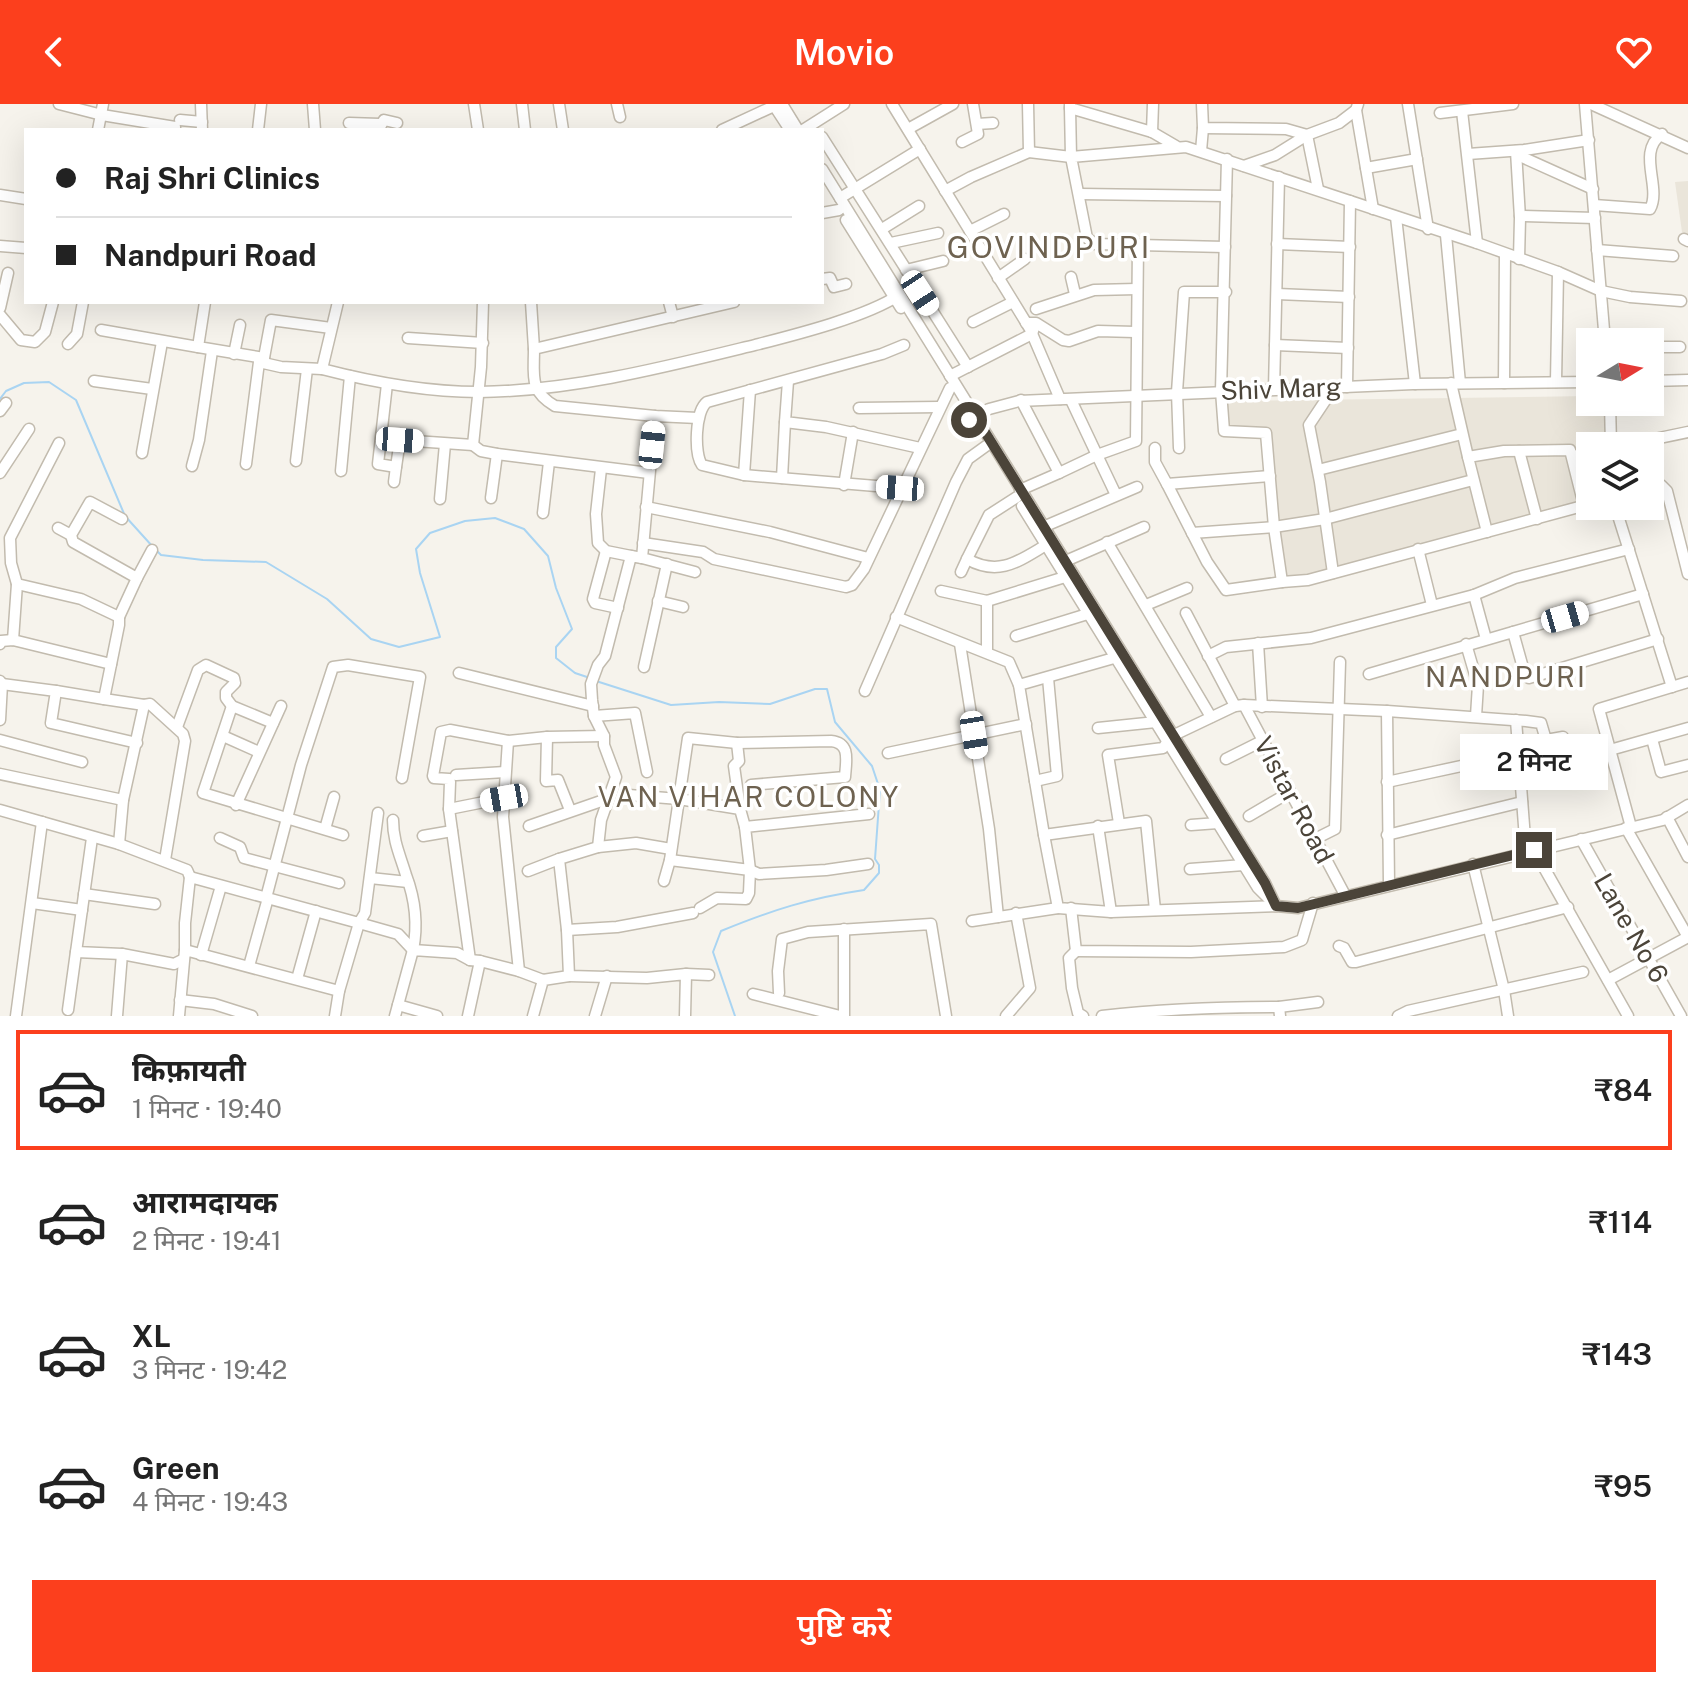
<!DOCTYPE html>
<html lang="hi">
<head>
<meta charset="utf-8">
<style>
	:root { --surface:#fff; --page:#f6f6f6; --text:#222; --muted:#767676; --line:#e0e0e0; --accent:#fc3f1d }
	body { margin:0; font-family:"Public Sans","Noto Sans Devanagari",sans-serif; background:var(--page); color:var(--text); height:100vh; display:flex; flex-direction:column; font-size:30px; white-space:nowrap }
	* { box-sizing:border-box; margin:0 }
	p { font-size:26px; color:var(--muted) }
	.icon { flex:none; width:44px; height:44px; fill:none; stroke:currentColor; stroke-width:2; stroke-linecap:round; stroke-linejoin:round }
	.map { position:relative; height:912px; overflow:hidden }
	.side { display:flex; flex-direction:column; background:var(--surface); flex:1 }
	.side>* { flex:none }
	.top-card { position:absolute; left:24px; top:24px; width:800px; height:176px; border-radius:0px; box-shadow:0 8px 32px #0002; display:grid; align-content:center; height:176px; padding:0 32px; background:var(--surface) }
	.needle { width:52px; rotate:80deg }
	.fabs { position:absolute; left:1576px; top:224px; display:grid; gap:16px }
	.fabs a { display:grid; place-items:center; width:88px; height:88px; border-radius:0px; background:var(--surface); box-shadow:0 8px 32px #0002; font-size:40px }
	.end { position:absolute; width:36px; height:36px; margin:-18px; border:10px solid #4b4439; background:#fff; box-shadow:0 0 0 4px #fff }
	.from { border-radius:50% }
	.bubble { position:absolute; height:56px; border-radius:0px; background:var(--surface); box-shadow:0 8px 32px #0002; font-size:26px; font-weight:600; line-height:56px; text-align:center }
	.car { position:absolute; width:24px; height:48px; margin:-24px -12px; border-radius:10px; box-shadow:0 0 6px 2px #0007; background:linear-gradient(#fff 24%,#345 0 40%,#fff 0 76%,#345 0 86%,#fff 0) }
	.top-card b { display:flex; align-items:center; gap:28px; height:76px; font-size:30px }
	.top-card b+b { border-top:2px solid var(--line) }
	.top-card i { width:20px; height:20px; background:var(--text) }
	ul { padding:14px 0 0; list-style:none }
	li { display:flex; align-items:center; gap:24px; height:120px; margin:0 16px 12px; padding:0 16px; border:4px solid transparent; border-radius:0px }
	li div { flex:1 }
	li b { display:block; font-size:30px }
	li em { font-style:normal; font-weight:600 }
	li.active { border-color:var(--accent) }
	li>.icon { width:72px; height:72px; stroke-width:1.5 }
	.primary-button { display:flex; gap:16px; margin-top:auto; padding:16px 32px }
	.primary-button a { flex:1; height:92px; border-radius:0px; background:var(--accent); color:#fff; font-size:32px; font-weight:600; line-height:92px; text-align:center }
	header { display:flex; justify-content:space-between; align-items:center; height:104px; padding:0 32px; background:var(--accent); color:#fff; font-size:36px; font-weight:600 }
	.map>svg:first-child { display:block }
	.residential { fill:#eae5da }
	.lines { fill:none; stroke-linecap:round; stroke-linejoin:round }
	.stream { stroke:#a9d4f2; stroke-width:2 }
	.minor-casing { stroke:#c2bbae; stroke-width:13 }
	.minor { stroke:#fff; stroke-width:10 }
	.route { stroke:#4b4439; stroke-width:10 }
	.labels { text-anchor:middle; stroke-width:7; stroke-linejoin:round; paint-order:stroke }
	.street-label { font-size:26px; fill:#4b4439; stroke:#fff }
	.neighbourhood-label { font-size:28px; letter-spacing:2px; fill:#6e6250; stroke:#fff }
	.quarter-label { font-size:30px; letter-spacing:2px; fill:#6e6250; stroke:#fff }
</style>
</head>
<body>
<header><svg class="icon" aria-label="back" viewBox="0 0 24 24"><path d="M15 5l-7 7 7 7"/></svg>Movio<svg class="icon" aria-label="heart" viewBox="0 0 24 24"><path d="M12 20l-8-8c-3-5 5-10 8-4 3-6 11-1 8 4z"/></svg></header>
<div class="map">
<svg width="1688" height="912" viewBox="0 0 1688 912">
	<rect width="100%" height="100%" fill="#f6f3ec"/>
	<g class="residential">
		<polygon points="1688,77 1688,131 1682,128 1675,78"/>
		<polygon points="1590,292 1590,298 1605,298 1606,342 1590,342 1590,349 1566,354 1577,401 1307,474 1285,475 1276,419 1269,324 1227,321 1228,297"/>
	</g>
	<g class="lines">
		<g class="stream">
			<polyline points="0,295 6,287 24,279 49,278 76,296 125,412 153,443"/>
			<polyline points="158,448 161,451 203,456 266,458 327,495 371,535 399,543 440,533 420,469 416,445 430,429 465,417 495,414 524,425 548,452 556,484 572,525 556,543 556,554 575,569 590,574"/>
			<path d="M596 577 671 601 719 598 770 600 815 585H827L835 618 872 662 880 686 875 755 879 761V769L864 786C810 794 772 806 721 827L713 848 735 912"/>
		</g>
		<g class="minor-casing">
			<g id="minor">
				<polyline points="59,0 102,11 175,23"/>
				<polyline points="201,0 202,26"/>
				<polyline points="313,0 315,26"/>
				<polyline points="474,0 478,26"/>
				<polyline points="522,0 525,26"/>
				<polyline points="559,0 563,26"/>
				<polyline points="617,0 620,13"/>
				<polyline points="773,0 790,26"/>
				<polyline points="782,0 798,26"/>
				<polyline points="892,0 1030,225 1060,295"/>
				<polyline points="1028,0 1029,48"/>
				<polyline points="1202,0 1203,24 1286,25 1307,31 1318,85"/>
				<polyline points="1408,0 1428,125"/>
				<polyline points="1585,0 1605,238"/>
				<polyline points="1591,0 1688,44"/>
				<polyline points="1070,1 1070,4 1152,28 1176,42"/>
				<polyline points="1356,6 1373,105"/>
				<polyline points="1462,7 1477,139"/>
				<polyline points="1440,9 1513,0"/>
				<polyline points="180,16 202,18"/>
				<polyline points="349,19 380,20"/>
				<polyline points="977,20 993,19"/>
				<polyline points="380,23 384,16 397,19"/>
				<polyline points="908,25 953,0"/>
				<polyline points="98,26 103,0"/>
				<polyline points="258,26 261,0"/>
				<polyline points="722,26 774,2"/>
				<polyline points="803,26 844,0"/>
				<polyline points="1152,28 1153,0"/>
				<polyline points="822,33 968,263"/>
				<polyline points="962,38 978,30 973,0"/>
				<polyline points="1201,47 1203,24"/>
				<polyline points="1516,47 1520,114 1519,155"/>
				<polyline points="1516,47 1522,53 1593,85"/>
				<polyline points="1468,50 1524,46 1589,36"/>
				<polyline points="1227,55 1221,287 1224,327 1266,329 1274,423 1282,478 1308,476 1590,400"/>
				<polyline points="1244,62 1275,51 1307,31 1339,19 1356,6 1358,0"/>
				<polyline points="1366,64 1417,55"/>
				<polyline points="822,65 1265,779 1276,802"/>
				<polyline points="945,87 971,73 1029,48 1071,53 1070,4"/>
				<polyline points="1080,90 1226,92"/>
				<polyline points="0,91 26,95"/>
				<polyline points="840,94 920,45"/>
				<path d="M1594 101 1650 105C1662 83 1636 48 1662 30"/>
				<polyline points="822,109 839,106"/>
				<polyline points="1520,112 1595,114"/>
				<polyline points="1396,113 1415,280"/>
				<polyline points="846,116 901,204"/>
				<polyline points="882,125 919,102"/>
				<polyline points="970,127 1004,110"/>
				<polyline points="1446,131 1460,279"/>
				<polyline points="1684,135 1688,137"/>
				<polyline points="891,139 938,129"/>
				<polyline points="1277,140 1350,143"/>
				<polyline points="0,142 26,144"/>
				<polyline points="1225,143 1095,140 1087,134 1071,53 1186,43 1477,139 1558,168 1601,187 1630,193 1681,197"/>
				<polyline points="1597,146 1673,152"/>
				<polyline points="906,166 943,157"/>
				<polyline points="1071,173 1075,190"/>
				<polyline points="998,174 1025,155"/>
				<polyline points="822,175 830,174 834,183 846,180"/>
				<polyline points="1277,190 1349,193"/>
				<polyline points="205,198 198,243 264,254"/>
				<path d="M338 198 322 265C372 278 427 288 479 288 572 287 665 263 755 241 794 231 866 213 899 191"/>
				<polyline points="531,198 534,245"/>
				<polyline points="669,198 673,213"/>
				<polyline points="0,204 8,169"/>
				<polyline points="1036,205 1094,186 1137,185"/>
				<polyline points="0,211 21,236 35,238 45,228 53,198"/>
				<polyline points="973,218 1013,198"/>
				<polyline points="1026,219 1036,219 1063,236 1069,237 1098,227 1135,228"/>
				<polyline points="101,226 198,243"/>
				<polyline points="408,234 483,239"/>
				<polyline points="68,240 77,230 83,198"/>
				<polyline points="1275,241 1348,244"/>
				<polyline points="1650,243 1680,243"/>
				<polyline points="234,250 240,221"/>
				<polyline points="263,259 271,216 331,224"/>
				<polyline points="950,272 1032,230 1034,224"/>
				<polyline points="94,277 152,285"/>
				<polyline points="788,277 785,318 826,323 920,344"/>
				<polyline points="1650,277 1688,276"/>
				<polyline points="1556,278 1558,168"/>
				<polyline points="1451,279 1468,353"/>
				<polyline points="1504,279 1505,150"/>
				<polyline points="387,280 378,360 396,363 400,336 473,341 481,263 483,198"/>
				<polyline points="1347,283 1350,97"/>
				<polyline points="1329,284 1325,297 1309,321 1320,378 1333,469"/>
				<polyline points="1274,285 1279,73"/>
				<polyline points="1021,296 1059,369 1097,351 1116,391"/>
				<polyline points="1071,296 1097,351 1136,337 1138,141"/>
				<polyline points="1610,298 1611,342"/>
				<polyline points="859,304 939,303"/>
				<polyline points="0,307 6,299"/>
				<polyline points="655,312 642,454 695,468"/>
				<path d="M698 314 655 312 555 302C529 287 534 272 534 245L734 198"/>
				<polyline points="972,314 989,305 1019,297 1413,280 1590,278"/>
				<polyline points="473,341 481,347 497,350 649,369"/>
				<polyline points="1621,342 1688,328"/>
				<polyline points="1155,344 1155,358 1167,380"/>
				<polyline points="1179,344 1177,288 1184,188 1226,188"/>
				<polyline points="1519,347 1537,415"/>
				<polyline points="142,349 162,238"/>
				<polyline points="1573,352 1590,349"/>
				<polyline points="296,357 307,265"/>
				<polyline points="246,360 259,258 281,263 322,265"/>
				<polyline points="192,362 199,336 212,247"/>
				<polyline points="601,365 596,410 598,439 606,447 631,452"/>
				<polyline points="1318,366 1462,330"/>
				<polyline points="341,367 350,272"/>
				<polyline points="0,369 29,325"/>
				<polyline points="744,371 750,286"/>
				<polyline points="1270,372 1167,380 1207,458 1226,486 1282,478"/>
				<polyline points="782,374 785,318"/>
				<polyline points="394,378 396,363"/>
				<polyline points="844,381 853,328"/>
				<polyline points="1650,382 1661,381 1667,387 1688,470"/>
				<path d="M900 384 744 371 702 361C694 350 695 307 707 298L882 250 904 241"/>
				<polyline points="1020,386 1059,369"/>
				<path d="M1017 393 989 411 967 455C999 473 1019 457 1046 441"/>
				<polyline points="491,394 497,350"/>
				<polyline points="440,395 445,340"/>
				<polyline points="1022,402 1258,784 1269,795"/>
				<polyline points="1615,402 1672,583"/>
				<polyline points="646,403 770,428 868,454"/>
				<polyline points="543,409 549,358"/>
				<polyline points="1043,423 1137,383"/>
				<polyline points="58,424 71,431"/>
				<polyline points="1487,428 1468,353 1504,347 1570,346 1584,402"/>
				<polyline points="1192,429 1274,423 1325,415 1473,376"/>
				<polyline points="1107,438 1211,613"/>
				<polyline points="643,439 703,448 714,455 846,483 852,481 864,465 950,284"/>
				<polyline points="1418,445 1432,501"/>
				<polyline points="606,447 593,495 595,499 618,504"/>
				<polyline points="642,454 631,452 605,552 598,561 591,580 592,596 594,612 604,632 604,641 616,673 601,716 598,743 559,755 567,826 569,872 647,874 686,870 685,912"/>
				<polyline points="1061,459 1144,423"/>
				<polyline points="961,468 967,455"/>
				<polyline points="137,474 152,446"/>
				<polyline points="941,487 987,497 1065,473"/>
				<polyline points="1474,491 1486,535"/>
				<polyline points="658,497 683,503"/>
				<polyline points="1146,501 1187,484"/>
				<polyline points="1186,509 1235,602"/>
				<polyline points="119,513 137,474 73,438 71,431 90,398 122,415"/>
				<polyline points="896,513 1009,558 1019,581"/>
				<polyline points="1513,528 1643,490"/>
				<polyline points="1016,532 1094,508"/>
				<polyline points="13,536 17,480"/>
				<polyline points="1258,539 1262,603"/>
				<polyline points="0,540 1,537 13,536 111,560"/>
				<polyline points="960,540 989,725 998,813"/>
				<polyline points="1466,540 1478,581 1476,612"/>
				<polyline points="987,548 987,497"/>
				<polyline points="1121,552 1019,581 1044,731 1146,717 1155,806"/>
				<polyline points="1208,552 1226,543 1311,534 1474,491 1515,474 1629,445"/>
				<polyline points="644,563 667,460"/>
				<polyline points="459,569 593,602"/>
				<polyline points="1369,570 1513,528 1525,571 1529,574 1658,535"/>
				<polyline points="0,577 2,580 0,616"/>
				<polyline points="2,580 56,587 51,619 137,639"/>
				<polyline points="56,587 104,595 119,521 119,513 81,495 17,480 11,459 10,434 59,339"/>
				<polyline points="865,587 956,378 968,355 986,342"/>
				<polyline points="104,595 144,601"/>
				<polyline points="1244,601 1345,791"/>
				<polyline points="232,602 203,689 343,731"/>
				<polyline points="1387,607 1389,780"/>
				<polyline points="594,612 635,609 647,668"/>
				<polyline points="1516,616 1526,748"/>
				<polyline points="177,623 198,566 206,561 234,574 235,579 226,588 226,594 232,602 273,619"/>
				<polyline points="1098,624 1156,618"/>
				<polyline points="223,632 259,648"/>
				<polyline points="547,633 546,677 558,676 570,706"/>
				<polyline points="1652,635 1661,668 1688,661"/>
				<polyline points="0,636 82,658"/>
				<polyline points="508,637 503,713 519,867 543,876"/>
				<polyline points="737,639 739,657 734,662 740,705"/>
				<polyline points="1610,646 1688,624"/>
				<polyline points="888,649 1026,620"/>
				<polyline points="1226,655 1262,637"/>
				<polyline points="0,670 123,696"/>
				<polyline points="456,671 505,668"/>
				<polyline points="1035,677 1057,672 1048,574"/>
				<polyline points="1387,678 1517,650"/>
				<polyline points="629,691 679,695 740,705 745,723"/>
				<polyline points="236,701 281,602"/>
				<polyline points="449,705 504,694"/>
				<polyline points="0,706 119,740 187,766 190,773"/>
				<polyline points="1249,712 1290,688"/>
				<polyline points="1667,713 1688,753"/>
				<path d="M393 716C393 737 400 751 406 771 415 795 418 821 413 846"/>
				<polyline points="1119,719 1108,651 1163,644 1172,632 1235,602 1244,601 1387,607 1526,617 1541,619 1546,636 1563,633 1567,645"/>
				<polyline points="1191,721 1218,719"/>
				<polyline points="529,722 607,695"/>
				<polyline points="1098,722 1111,808"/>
				<polyline points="1631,723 1599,605 1688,578"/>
				<polyline points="1626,724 1688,833"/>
				<polyline points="325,725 334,693"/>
				<polyline points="1044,731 1058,804 1111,808 1276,802 1298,804 1663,716 1688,701"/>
				<polyline points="1387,731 1522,698"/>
				<polyline points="423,732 452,727"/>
				<polyline points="92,734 76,848 122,850 174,860 184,855"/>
				<polyline points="220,734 240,743 244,754 339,779"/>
				<polyline points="1315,735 1335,725 1340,558"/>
				<polyline points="1581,735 1681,912"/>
				<polyline points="119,740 123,696 144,601 150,600 183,630 185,637 165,756"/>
				<polyline points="598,743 636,739 671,745"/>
				<polyline points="1534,746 1628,912"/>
				<polyline points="670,756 750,766 745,723 869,710"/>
				<polyline points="1473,760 1504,886 1508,912"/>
				<polyline points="1190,765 1244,761"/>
				<polyline points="528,767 559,755"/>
				<polyline points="370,774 408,778"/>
				<path d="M664 777 670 756 688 634 737 639 831 637C851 639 846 657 845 673L751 681"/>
				<polyline points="84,790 155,800"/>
				<polyline points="266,794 301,661 333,563 348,561 420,573 402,674"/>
				<polyline points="32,799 82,806"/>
				<polyline points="700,804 717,794 746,795 749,789 750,766 759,770 826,766 868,760"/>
				<polyline points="1071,804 1076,847 1191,848 1284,843 1302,836 1313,799"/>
				<polyline points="972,817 1058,804"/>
				<polyline points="844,825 844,912"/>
				<polyline points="567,826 617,823 693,809"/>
				<polyline points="1339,842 1344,844 1352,858 1356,858 1568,803"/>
				<polyline points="185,846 185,819 190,773 359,819 365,809 378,709"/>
				<polyline points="1076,847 1069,854 1072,884 1078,909 1083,912"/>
				<polyline points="201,851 221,782"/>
				<polyline points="470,856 449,705 450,678 449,675 434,674 433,672 441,628 450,626 508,637 547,633 604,632"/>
				<polyline points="249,862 268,794"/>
				<polyline points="686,870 709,871"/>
				<polyline points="297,875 316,807"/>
				<polyline points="1608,876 1688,833"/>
				<polyline points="779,889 778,867 782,835 808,828 931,820 946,912"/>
				<polyline points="753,890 840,912"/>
				<polyline points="180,896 214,900 252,912"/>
				<polyline points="398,901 437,912"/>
				<polyline points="1279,903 1318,898"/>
				<polyline points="68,906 76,848"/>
				<polyline points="16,912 42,718"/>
				<polyline points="117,912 122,850"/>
				<polyline points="179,912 185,846 339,887"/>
				<polyline points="335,912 339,887 359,819 398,830 413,846"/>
				<polyline points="395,912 413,846 457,849 470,856 480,857"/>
				<polyline points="468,912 480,857 519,867"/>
				<polyline points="533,912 543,876 569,872"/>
				<polyline points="595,912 607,872"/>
				<polyline points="1006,912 1030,884 1016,809"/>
				<path d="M1102 912C1161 905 1220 903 1279 903L1280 912"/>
				<polyline points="1398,912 1408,907 1583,868"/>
			</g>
		</g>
		<use href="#minor" class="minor"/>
	</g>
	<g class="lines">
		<polyline class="route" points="969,316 975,312 1265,779 1276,802 1298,804 1534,746"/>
	</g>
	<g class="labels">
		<g class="street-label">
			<text transform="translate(1281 285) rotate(-2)" y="9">Shiv Marg</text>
			<text transform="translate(1294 696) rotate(62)" y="9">Vistar Road</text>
			<text transform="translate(1631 824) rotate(60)" y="9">Lane No 6</text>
		</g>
		<g class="neighbourhood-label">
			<text x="1506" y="583">NANDPURI</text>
			<text x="749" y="703">VAN VIHAR COLONY</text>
		</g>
		<g class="quarter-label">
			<text x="1049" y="154">GOVINDPURI</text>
		</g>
	</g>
</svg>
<div class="fabs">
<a><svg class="needle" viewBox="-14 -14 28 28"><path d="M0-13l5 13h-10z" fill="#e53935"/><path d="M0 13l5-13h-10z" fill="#767676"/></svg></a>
<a><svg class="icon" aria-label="layers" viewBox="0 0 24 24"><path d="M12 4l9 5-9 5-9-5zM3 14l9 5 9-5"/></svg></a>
</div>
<i class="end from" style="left:969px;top:316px"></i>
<i class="end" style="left:1534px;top:746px"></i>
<div class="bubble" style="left:1460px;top:630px;width:148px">2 मिनट</div>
<i class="car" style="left:920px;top:189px;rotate:147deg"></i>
<i class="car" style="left:400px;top:336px;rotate:94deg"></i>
<i class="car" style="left:652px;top:341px;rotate:6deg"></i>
<i class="car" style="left:900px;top:384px;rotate:274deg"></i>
<i class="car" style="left:1565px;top:513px;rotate:74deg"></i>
<i class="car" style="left:974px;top:631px;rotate:171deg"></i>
<i class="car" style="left:504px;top:694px;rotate:260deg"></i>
<div class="top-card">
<b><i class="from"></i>Raj Shri Clinics</b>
<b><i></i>Nandpuri Road</b>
</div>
</div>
<section class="side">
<ul>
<li class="active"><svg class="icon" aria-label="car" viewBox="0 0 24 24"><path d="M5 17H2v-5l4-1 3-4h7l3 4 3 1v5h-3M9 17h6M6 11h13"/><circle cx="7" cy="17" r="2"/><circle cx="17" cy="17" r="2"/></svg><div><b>किफ़ायती</b><p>1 मिनट · 19:40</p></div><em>₹84</em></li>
<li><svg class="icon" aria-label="car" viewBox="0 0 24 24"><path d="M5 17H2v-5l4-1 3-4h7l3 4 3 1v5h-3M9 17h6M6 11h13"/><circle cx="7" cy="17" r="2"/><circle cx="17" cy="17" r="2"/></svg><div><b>आरामदायक</b><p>2 मिनट · 19:41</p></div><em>₹114</em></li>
<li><svg class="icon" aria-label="car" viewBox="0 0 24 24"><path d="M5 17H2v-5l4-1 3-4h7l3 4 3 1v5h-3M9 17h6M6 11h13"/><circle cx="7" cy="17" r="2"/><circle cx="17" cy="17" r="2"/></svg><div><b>XL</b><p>3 मिनट · 19:42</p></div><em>₹143</em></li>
<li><svg class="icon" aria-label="car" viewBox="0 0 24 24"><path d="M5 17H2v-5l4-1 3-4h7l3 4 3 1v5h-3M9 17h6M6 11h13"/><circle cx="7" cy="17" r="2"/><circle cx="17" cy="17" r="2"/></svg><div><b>Green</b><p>4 मिनट · 19:43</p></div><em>₹95</em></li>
</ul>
<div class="primary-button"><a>पुष्टि करें</a></div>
</section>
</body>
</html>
